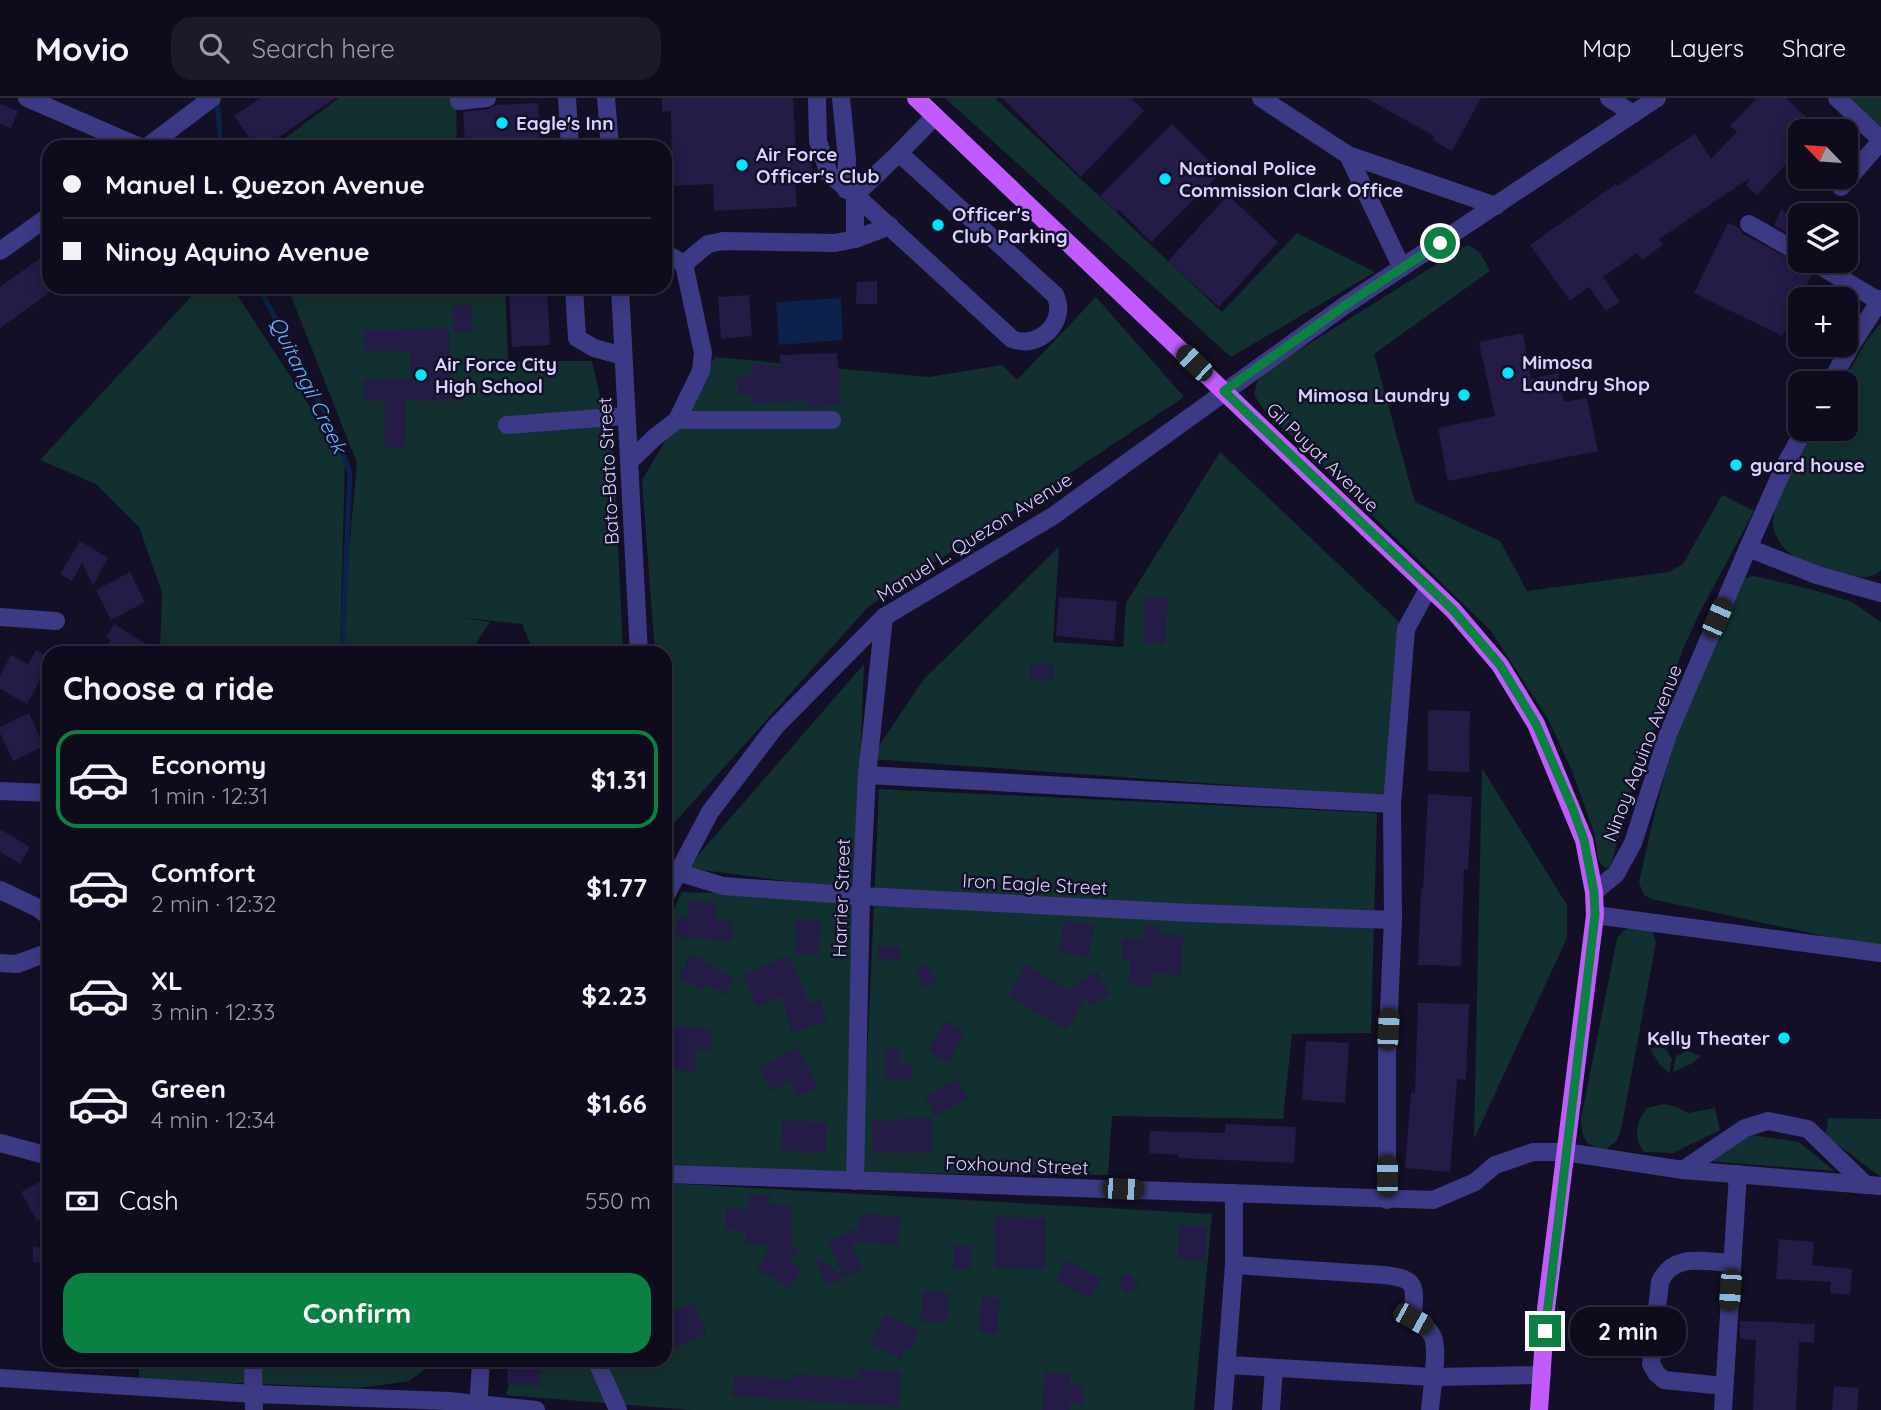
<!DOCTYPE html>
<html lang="en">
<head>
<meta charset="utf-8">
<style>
	:root { --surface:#0e0b1c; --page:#1c1929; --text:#f1f3f6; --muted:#9b9ba3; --line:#2e2b3b; --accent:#0b8043 }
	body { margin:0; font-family:Quicksand,sans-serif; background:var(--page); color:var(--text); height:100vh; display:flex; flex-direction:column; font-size:26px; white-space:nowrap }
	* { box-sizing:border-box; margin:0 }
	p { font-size:23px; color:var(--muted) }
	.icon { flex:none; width:38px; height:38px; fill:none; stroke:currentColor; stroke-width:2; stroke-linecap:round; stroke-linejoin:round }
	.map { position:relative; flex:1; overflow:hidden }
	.drawer { position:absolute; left:42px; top:548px; width:630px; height:721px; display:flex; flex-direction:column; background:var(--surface); border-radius:21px; box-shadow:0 4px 18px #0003,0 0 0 2px var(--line) }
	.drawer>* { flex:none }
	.banner { position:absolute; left:42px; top:42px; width:630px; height:154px; border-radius:21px; box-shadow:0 4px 18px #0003,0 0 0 2px var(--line); display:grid; align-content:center; height:154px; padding:0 21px; background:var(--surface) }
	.needle { width:46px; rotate:295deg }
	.tools { position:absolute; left:1788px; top:21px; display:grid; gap:14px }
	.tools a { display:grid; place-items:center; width:70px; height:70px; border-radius:14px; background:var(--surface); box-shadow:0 4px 18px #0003,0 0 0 2px var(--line); font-size:35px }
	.end { position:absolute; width:32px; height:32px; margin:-16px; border:9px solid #0b8043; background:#fff; box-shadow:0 0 0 4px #fff }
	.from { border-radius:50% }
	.bubble { position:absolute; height:49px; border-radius:21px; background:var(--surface); box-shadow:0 4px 18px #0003,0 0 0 2px var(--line); font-size:23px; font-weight:700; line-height:49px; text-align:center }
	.car { position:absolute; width:21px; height:42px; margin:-21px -10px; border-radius:9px; box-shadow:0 0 5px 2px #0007; background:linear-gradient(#222 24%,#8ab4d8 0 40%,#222 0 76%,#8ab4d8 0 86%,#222 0) }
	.banner b { display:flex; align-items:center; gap:24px; height:66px; font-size:26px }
	.banner b+b { border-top:2px solid var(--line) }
	.banner i { width:18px; height:18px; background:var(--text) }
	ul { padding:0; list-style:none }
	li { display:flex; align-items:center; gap:21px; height:98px; margin:0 14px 10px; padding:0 7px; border:4px solid transparent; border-radius:21px }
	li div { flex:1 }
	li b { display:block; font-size:26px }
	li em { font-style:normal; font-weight:700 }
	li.active { border-color:var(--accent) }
	li>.icon { width:63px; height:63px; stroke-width:1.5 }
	h2 { padding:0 21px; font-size:32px; line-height:84px }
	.pay { display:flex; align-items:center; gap:18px; height:77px; padding:0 21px; font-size:26px }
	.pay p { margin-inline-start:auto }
	.action { display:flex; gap:14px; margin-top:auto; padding:14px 21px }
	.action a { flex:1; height:80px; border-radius:21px; background:var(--accent); color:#fff; font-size:28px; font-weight:700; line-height:80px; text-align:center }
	header { display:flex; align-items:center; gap:42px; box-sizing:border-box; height:98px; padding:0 35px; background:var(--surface); border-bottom:2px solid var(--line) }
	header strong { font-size:33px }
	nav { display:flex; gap:38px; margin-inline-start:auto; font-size:24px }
	.search { width:490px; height:63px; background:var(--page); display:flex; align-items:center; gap:18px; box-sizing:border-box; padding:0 24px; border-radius:21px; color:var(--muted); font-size:26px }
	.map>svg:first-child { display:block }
	.green { fill:#12302f }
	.water { fill:#0c2248 }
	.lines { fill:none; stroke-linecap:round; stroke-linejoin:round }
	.stream { stroke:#0c2248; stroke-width:5 }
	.building { fill:#241b47 }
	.minor { stroke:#3d3a85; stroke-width:18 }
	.major { stroke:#c25bff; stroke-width:18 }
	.route { stroke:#0b8043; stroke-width:9 }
	.poi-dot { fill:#00e5ff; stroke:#130f26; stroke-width:2.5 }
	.labels { text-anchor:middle; stroke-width:5; stroke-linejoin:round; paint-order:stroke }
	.poi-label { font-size:19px; font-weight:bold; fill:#d9d4ff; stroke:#130f26; text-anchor:start }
	.street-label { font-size:19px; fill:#d9d4ff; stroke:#130f26 }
	.water-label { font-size:21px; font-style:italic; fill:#62b6ff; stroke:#130f26 }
</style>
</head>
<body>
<header>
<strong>Movio</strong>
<div class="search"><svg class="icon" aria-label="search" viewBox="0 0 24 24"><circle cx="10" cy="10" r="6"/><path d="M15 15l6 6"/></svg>Search here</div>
<nav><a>Map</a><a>Layers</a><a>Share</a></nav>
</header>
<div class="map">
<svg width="1881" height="1312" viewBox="0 0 1881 1312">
	<rect width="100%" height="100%" fill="#130f26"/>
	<g class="green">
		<polygon points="339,0 456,0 457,49 273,49"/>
		<polygon points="945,0 995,0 1222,214 1297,135 1375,174 1231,259"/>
		<polygon points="1848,0 1881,0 1881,31"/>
		<path d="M1467 147C1481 152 1484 161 1490 173L1374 256 1415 404 1500 443 1527 493 1668 474 1683 466 1722 397 1754 413 1700 514 1683 551 1632 692 1612 763 1609 769 1604 770 1598 761 1595 738 1573 675 1548 621 1491 533 1262 310 1254 296 1258 281 1264 274Z"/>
		<polygon points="200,189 232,189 345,362 340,555 160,555 162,494 139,429 96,386 40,362"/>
		<polygon points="285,189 505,189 508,263 592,263 614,359 623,555 534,555 522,526 457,519 490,524 477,544 479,555 345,555 344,506 357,365 293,203"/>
		<polygon points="1096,199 1184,299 868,509 668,732 665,686 665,555 655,555 642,382 715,259 929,279 1002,267 1017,282"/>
		<path d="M1881 225V472C1877 476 1873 478 1867 479 1856 481 1805 466 1795 459 1783 452 1773 437 1773 424 1774 399 1803 354 1816 331H1846V285H1842L1867 242Z"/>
		<polygon points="1220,354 1412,536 1399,699 870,661 924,581 1059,449 1053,544 1123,549 1126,505"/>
		<path d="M1754 478 1814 492 1852 504 1881 524V850L1651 801 1644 797 1639 785C1654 714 1672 644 1697 576 1707 545 1724 516 1738 487L1745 480Z"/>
		<polygon points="864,566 855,792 687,770"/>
		<polygon points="1482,670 1567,807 1567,840 1474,1041"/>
		<polygon points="879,691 1377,715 1371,935 1292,936 1283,1021 1112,1018 1108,1077 862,1075"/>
		<polygon points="682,794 861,799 852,1089 665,1073 665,828"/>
		<polygon points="1633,828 1651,830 1656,844 1621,1032 1617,1042 1607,1051 1599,1051 1587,1045 1582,1034 1581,1020 1617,841 1623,833"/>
		<polygon points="1658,949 1666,951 1672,961 1669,975 1660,967 1650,951"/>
		<polygon points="1687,953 1701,958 1691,966 1673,974 1676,958"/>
		<path d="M1664 1006 1676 1009 1688 1015 1715 1010 1720 1032 1673 1055 1644 1054C1633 1039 1636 1024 1647 1010Z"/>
		<polygon points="1828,1020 1881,1021 1881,1079 1826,1038"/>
		<polygon points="1752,1037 1799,1044 1834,1073 1709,1063 1746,1038"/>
		<polygon points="665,1085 1212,1116 1194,1312 692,1312 506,1297 516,1262 665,1262"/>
		<polygon points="139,1262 429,1262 432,1266 409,1283 359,1290 139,1281"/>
	</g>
	<polygon class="water" points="841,200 843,242 779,247 776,204"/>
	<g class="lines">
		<g class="stream">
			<polyline points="217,0 221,49"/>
			<polyline points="259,189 336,337 350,375 342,555"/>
		</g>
	</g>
	<g class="building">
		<polygon points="261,0 335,0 265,49 256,49 234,18"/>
		<polygon points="662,0 793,0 796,56 810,55 813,79 795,80 797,109 714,113 713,86 672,88 671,13 662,14"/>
		<polygon points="1002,0 1131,0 1144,13 1081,79"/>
		<polygon points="1366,0 1481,0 1452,53 1432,42 1434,38"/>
		<polygon points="1757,0 1786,0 1821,33 1801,33 1801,50 1757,97 1746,87 1750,80 1659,141 1663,147 1642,162 1637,155 1603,179 1620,204 1606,213 1589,189 1570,203 1530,147 1616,86 1618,88 1695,36 1711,61 1737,34 1730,28"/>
		<polygon points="538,5 541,49 502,49 502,43 465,45 463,14 488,11 496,7"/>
		<polygon points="0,6 18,13 11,30 0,26"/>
		<polygon points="1172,26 1221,75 1151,144 1118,111 1116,114 1100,98"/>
		<polygon points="1228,97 1278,144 1219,209 1168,163"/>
		<polygon points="1781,112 1801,123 1801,143 1774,127"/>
		<polygon points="1728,125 1739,130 1743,136 1802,167 1812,176 1782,238 1694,195"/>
		<polygon points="49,154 49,195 0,230 0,189"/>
		<polygon points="877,183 877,206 856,206 857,184"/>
		<polygon points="509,189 547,189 550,247 512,249"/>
		<polygon points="749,197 752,238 721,241 718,199"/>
		<rect x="453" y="208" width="19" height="26"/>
		<polygon points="449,231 450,281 453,281 453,301 406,302 405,349 384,349 385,302 364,302 364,282 411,281 410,253 364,253 364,232"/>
		<polygon points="1523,235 1531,281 1558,275 1564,304 1587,300 1598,353 1448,383 1438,330 1495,318 1479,244"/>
		<polygon points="837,255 841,307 808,310 807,302 753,306 753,296 738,297 737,279 751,278 752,266 781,269 780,257"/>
		<polygon points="80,443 108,460 93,487 82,465 72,483 60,476"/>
		<polygon points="130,474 145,504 111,522 96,492"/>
		<polygon points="1059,499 1117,503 1114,543 1056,538"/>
		<polygon points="1145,499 1168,500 1165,546 1143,545"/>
		<polygon points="114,526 146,546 140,555 117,555 106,549 111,542 106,539"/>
		<polygon points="36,552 49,559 49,565 27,606 0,591 0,578 11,557 28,566"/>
		<polygon points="1053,566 1054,581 1031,582 1030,568"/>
		<polygon points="1428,612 1470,613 1469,674 1428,673"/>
		<polygon points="29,615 44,648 13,663 0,635 0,629"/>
		<polygon points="1428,696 1472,699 1468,771 1464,771 1461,868 1418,867 1421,791 1423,791"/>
		<polygon points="0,731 30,749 20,766 0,754"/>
		<polygon points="689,803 717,805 716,822 733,824 732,843 676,839 678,819 688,820"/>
		<polygon points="796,821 820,822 819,857 796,856"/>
		<polygon points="1064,823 1094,827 1089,859 1059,854"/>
		<polygon points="1144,827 1159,828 1159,836 1183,837 1181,877 1152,876 1151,888 1129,887 1130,862 1122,861 1123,840 1143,841"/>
		<polygon points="878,848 901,850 900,863 877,861"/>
		<polygon points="692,856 734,881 724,897 706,886 702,893 679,879"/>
		<polygon points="789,857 810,906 821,902 827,923 792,934 781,898 757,909 743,877"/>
		<polygon points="927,866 937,884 925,890 915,872"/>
		<polygon points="1026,867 1068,892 1103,870 1098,878 1110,896 1091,908 1086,900 1067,932 1008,898"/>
		<polygon points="1418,905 1469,906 1466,982 1457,981 1450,1074 1405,1070 1411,995 1415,995"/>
		<polygon points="946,923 965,935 948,965 928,953"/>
		<polygon points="672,928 711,930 711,952 696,952 695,973 671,972"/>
		<polygon points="1306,943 1349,945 1345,1005 1302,1002"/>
		<polygon points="798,949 818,989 798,999 790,983 771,993 759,970"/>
		<polygon points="885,950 899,950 899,965 912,965 912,981 885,981"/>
		<polygon points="957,981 968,1000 935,1018 925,999"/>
		<polygon points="932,1020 932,1054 872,1055 872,1022"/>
		<polygon points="783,1021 827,1025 825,1055 780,1052"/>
		<polygon points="1225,1026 1296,1029 1294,1065 1179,1060 1179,1057 1149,1055 1150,1033 1225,1035"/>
		<polygon points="41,1083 49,1098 49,1116 37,1123 21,1094"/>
		<polygon points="749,1097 770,1097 769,1107 793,1108 791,1146 799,1151 790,1164 802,1171 790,1190 757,1171 771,1148 745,1146 746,1133 725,1132 726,1110 749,1111"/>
		<polygon points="859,1116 900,1118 899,1147 850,1144 863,1170 828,1187 813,1159 844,1177 828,1145 859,1129"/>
		<polygon points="995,1119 1046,1120 1045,1170 995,1170"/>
		<polygon points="1180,1127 1207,1129 1205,1163 1177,1161"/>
		<polygon points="1779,1141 1814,1144 1812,1167 1852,1171 1850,1197 1830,1195 1831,1184 1776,1181"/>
		<polygon points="954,1147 972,1148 970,1172 953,1170"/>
		<polygon points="33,1148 49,1152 49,1164 33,1164"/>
		<polygon points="1067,1162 1101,1181 1090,1201 1056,1183"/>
		<polygon points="1129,1175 1139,1189 1126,1197 1117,1182"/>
		<polygon points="923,1193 949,1195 947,1225 921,1223"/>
		<polygon points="982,1199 1000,1200 997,1236 979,1234"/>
		<polygon points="694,1205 707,1236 671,1251 665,1236 665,1217"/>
		<polygon points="885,1216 920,1233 910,1253 903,1249 902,1262 870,1246"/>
		<polygon points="1740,1223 1815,1226 1814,1245 1799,1244 1796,1312 1753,1312 1756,1242 1740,1241"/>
		<polygon points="508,1262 541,1262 540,1288 507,1286"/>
		<polygon points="859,1271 901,1274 899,1309 732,1298 734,1277 794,1282 795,1276 859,1281"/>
		<polygon points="1045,1274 1070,1276 1069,1287 1084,1288 1083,1306 1070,1305 1069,1312 1042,1312"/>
		<polygon points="1834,1288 1859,1290 1857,1312 1832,1312"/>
	</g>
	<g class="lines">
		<g class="minor">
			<polyline points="27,0 140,49"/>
			<polyline points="567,0 570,49"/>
			<polyline points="606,0 610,49"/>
			<polyline points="817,0 818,43 829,76 855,97 855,141"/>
			<polyline points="841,0 847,61 846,92"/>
			<polyline points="1261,0 1348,57 1496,108"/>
			<polyline points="1609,0 1633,16"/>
			<polyline points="1837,0 1881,42"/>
			<polyline points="459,3 487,0"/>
			<polyline points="147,49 212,0"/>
			<path d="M899 55 1055 197C1068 223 1039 252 1012 241L855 97Z"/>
			<polyline points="899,55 935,18"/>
			<polyline points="1348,57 1402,170"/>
			<polyline points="1841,89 1881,43"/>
			<polyline points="1749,126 1801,156"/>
			<polyline points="0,153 49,118"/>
			<polyline points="665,155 684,166"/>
			<polyline points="1812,163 1879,203"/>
			<polyline points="574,189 577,240 594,250 623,258"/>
			<polyline points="620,189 639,555"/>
			<polyline points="1830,285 1852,246 1881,201"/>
			<polyline points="677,322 832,322"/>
			<polyline points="507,327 626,318"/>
			<polyline points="630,363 655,339 677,322 701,273 703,255 684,166 708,146 723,143 835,145 855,141 890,128"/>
			<polyline points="1748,450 1817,477 1881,495"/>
			<polyline points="0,519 56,523"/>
			<polyline points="867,677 1392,706"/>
			<polyline points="0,693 49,695"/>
			<polyline points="677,774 723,788 861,798 1192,815 1393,822"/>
			<polyline points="0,792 38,810 49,819"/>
			<polyline points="1594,794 1616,776 1633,745 1668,636 1748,450 1785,367 1805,331"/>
			<polyline points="665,799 710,714 776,628 884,519 1053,418 1344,208 1657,0"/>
			<polyline points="1595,817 1881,855"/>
			<polyline points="0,865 17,866 49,854"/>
			<polyline points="0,1045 49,1058"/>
			<polyline points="1683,1072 1745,1030 1768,1023 1808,1031 1866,1087"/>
			<polyline points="665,1076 1433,1102 1475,1084 1495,1067 1533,1054 1565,1054 1683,1072 1881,1088"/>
			<polyline points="855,1083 861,798 867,677 884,519"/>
			<polyline points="1387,1102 1387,958 1393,822 1392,706 1406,531 1429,489"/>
			<path d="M1234 1167 1384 1177C1420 1181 1414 1189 1413 1221 1421 1226 1429 1230 1433 1239 1439 1256 1431 1294 1430 1312"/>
			<polyline points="253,1262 254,1312"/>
			<polyline points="596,1262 618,1312"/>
			<polyline points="1228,1267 1432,1279 1542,1277"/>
			<polyline points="0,1280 254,1296 449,1303 536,1312"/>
			<path d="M1724 1288 1664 1282 1657 1276 1651 1266 1660 1184C1673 1154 1704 1164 1732 1165"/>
			<polyline points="478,1312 481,1262"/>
			<polyline points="1223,1312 1234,1167 1234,1095"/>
			<polyline points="1271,1312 1274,1270"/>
			<polyline points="1723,1312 1738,1076"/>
		</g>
		<polyline class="major" points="916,0 1453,512 1500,567 1536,626 1584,742 1594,794 1595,817 1546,1211 1539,1312"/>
	</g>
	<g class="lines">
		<polyline class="route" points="1440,145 1344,208 1224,293 1453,512 1500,567 1536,626 1572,709 1584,742 1594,794 1595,817 1545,1233"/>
	</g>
	<g class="poi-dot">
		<circle cx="502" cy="25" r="7"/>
		<circle cx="742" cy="67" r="7"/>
		<circle cx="1165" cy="81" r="7"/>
		<circle cx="938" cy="127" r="7"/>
		<circle cx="1508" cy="275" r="7"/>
		<circle cx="421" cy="277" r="7"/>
		<circle cx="1464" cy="297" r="7"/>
		<circle cx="1736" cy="367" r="7"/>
		<circle cx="1784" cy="940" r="7"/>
	</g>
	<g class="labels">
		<g class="poi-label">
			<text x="516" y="32">Eagle's Inn</text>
			<text x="756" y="63">Air Force<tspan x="756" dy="22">Officer's Club</tspan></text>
			<text x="1179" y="77">National Police<tspan x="1179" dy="22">Commission Clark Office</tspan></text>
			<text x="952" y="123">Officer's<tspan x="952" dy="22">Club Parking</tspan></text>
			<text x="1522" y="271">Mimosa<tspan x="1522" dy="22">Laundry Shop</tspan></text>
			<text x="435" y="273">Air Force City<tspan x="435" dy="22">High School</tspan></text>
			<text x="1450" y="304" text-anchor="end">Mimosa Laundry</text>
			<text x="1750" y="374">guard house</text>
			<text x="1770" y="947" text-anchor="end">Kelly Theater</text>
		</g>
		<g class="street-label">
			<text transform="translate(1323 359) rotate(44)" y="7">Gil Puyat Avenue</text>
			<text transform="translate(608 373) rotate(-93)" y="7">Bato-Bato Street</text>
			<text transform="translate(974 439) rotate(-32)" y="7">Manuel L. Quezon Avenue</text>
			<text transform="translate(1642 655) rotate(-69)" y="7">Ninoy Aquino Avenue</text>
			<text transform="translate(1035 786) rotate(3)" y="7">Iron Eagle Street</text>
			<text transform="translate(841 800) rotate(-88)" y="7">Harrier Street</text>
			<text transform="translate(1017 1067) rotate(2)" y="7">Foxhound Street</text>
		</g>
		<g class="water-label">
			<text transform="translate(308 287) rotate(64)" y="7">Quitangil Creek</text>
		</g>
	</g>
</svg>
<div class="tools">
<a><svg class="needle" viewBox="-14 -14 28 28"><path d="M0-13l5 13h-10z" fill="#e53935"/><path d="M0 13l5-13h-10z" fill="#9b9ba3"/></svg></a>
<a><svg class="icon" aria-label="layers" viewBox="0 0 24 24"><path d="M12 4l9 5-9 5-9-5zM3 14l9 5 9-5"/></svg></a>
<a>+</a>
<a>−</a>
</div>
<i class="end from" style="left:1440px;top:145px"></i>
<i class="end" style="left:1545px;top:1233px"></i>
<div class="bubble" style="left:1570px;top:1209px;width:116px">2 min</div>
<i class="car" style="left:1194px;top:265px;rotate:314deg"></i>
<i class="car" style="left:1717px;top:520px;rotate:24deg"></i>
<i class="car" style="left:1388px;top:931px;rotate:3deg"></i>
<i class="car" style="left:1387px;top:1078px;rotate:0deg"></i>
<i class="car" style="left:1123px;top:1091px;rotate:92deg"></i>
<i class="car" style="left:1730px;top:1192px;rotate:184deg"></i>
<i class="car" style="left:1413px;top:1221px;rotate:119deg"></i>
<div class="banner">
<b><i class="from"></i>Manuel L. Quezon Avenue</b>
<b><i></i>Ninoy Aquino Avenue</b>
</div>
<section class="drawer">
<h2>Choose a ride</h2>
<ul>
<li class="active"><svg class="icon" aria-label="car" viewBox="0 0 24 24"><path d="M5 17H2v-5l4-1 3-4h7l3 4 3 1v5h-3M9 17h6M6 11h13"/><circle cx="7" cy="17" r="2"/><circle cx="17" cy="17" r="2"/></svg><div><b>Economy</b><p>1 min · 12:31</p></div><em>$1.31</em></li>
<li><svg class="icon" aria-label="car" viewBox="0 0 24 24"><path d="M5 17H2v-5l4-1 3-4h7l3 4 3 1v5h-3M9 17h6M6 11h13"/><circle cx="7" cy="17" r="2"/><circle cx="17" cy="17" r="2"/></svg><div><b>Comfort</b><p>2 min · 12:32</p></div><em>$1.77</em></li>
<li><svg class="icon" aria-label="car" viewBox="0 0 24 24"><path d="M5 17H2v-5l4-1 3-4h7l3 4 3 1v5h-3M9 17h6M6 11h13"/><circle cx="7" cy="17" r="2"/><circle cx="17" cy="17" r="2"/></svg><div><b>XL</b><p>3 min · 12:33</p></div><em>$2.23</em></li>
<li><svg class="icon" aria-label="car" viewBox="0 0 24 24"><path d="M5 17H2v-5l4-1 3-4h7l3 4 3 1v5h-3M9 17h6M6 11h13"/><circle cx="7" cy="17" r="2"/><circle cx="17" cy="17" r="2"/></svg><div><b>Green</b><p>4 min · 12:34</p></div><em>$1.66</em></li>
</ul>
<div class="pay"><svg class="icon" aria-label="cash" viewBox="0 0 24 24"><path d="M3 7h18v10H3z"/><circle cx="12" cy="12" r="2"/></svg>Cash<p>550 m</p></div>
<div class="action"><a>Confirm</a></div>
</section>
</div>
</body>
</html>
